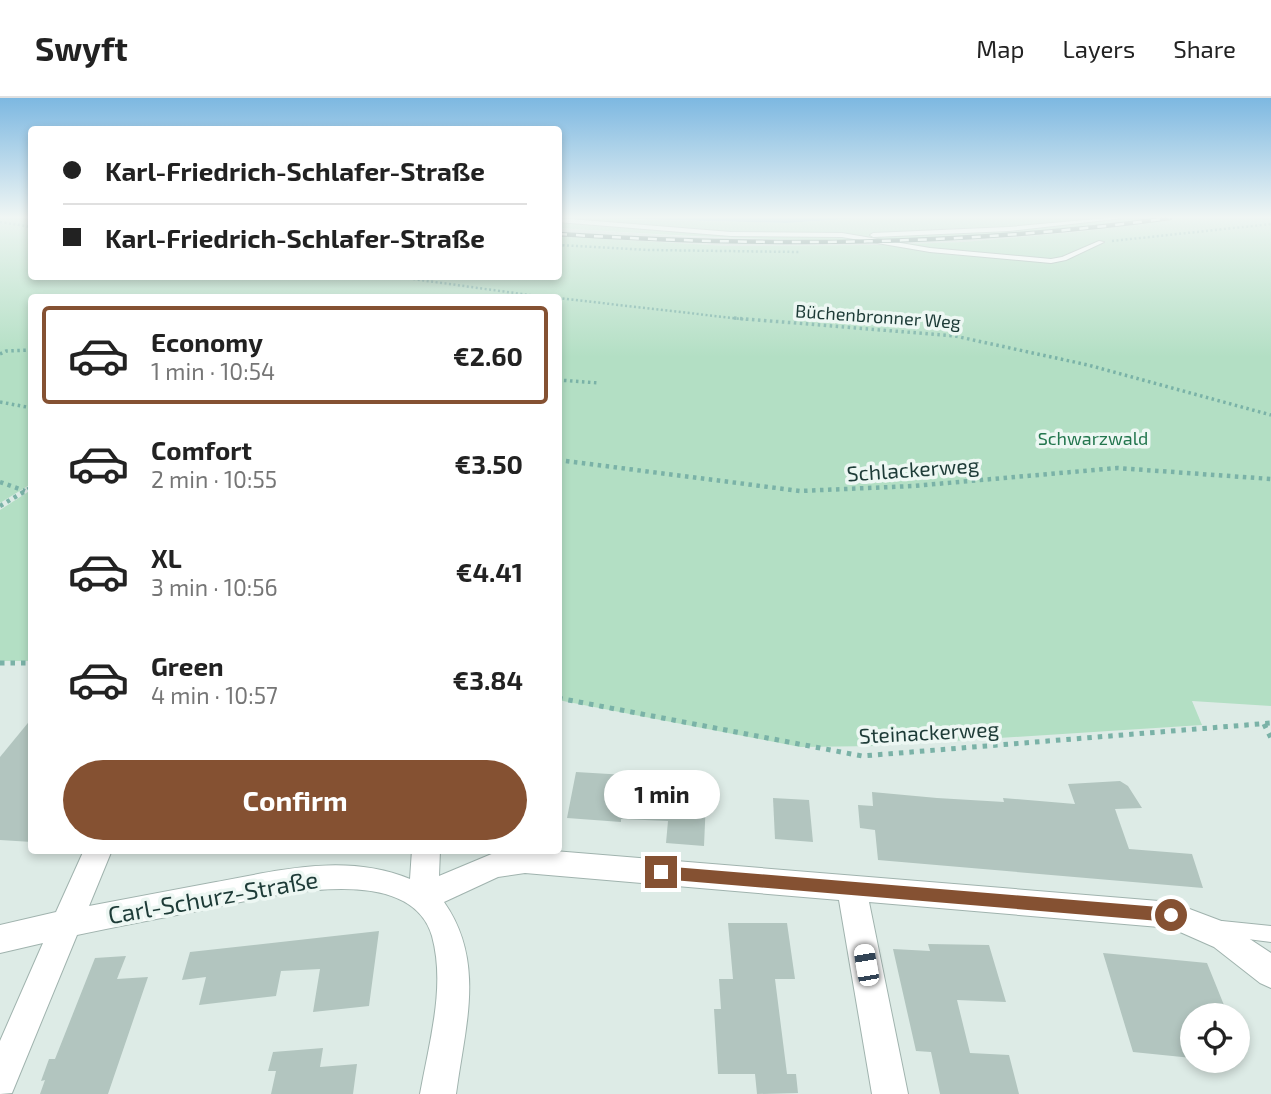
<!DOCTYPE html>
<html lang="en">
<head>
<meta charset="utf-8">
<style>
	:root { --surface:#fff; --page:#f2f2f2; --text:#222; --muted:#767676; --line:#e0e0e0; --accent:#855132 }
	body { margin:0; font-family:"Exo 2",sans-serif; background:var(--page); color:var(--text); height:100vh; display:flex; flex-direction:column; font-size:26px; white-space:nowrap }
	* { box-sizing:border-box; margin:0 }
	p { font-size:23px; color:var(--muted) }
	.icon { flex:none; width:38px; height:38px; fill:none; stroke:currentColor; stroke-width:2; stroke-linecap:round; stroke-linejoin:round }
	.map { position:relative; flex:1; overflow:hidden }
	.side { position:absolute; left:28px; top:196px; width:534px; height:560px; display:flex; flex-direction:column; background:var(--surface); border-radius:7px; box-shadow:0 4px 10px #0003 }
	.side>* { flex:none }
	.guide { position:absolute; left:28px; top:28px; width:534px; height:154px; border-radius:7px; box-shadow:0 4px 10px #0003; display:grid; align-content:center; height:154px; padding:0 35px; background:var(--surface) }
	.controls { position:absolute; left:1180px; top:905px; display:grid; gap:14px }
	.controls a { display:grid; place-items:center; width:70px; height:70px; border-radius:50%; background:var(--surface); box-shadow:0 4px 10px #0003; font-size:35px }
	.end { position:absolute; width:32px; height:32px; margin:-16px; border:9px solid #855132; background:#fff; box-shadow:0 0 0 4px #fff }
	.from { border-radius:50% }
	.bubble { position:absolute; height:49px; border-radius:24px; background:var(--surface); box-shadow:0 4px 10px #0003; font-size:23px; font-weight:700; line-height:49px; text-align:center }
	.car { position:absolute; width:21px; height:42px; margin:-21px -10px; border-radius:9px; box-shadow:0 0 5px 2px #0007; background:linear-gradient(#fff 24%,#345 0 40%,#fff 0 76%,#345 0 86%,#fff 0) }
	.guide b { display:flex; align-items:center; gap:24px; height:66px; font-size:26px }
	.guide b+b { border-top:2px solid var(--line) }
	.guide i { width:18px; height:18px; background:var(--text) }
	ul { padding:12px 0 0; list-style:none }
	li { display:flex; align-items:center; gap:21px; height:98px; margin:0 14px 10px; padding:0 21px; border:4px solid transparent; border-radius:7px }
	li div { flex:1 }
	li b { display:block; font-size:26px }
	li em { font-style:normal; font-weight:700 }
	li.on { border-color:var(--accent) }
	li>.icon { width:63px; height:63px; stroke-width:1.5 }
	.button { display:flex; gap:14px; margin-top:auto; padding:14px 35px }
	.button a { flex:1; height:80px; border-radius:42px; background:var(--accent); color:#fff; font-size:28px; font-weight:700; line-height:80px; text-align:center }
	header { display:flex; align-items:center; gap:42px; box-sizing:border-box; height:98px; padding:0 35px; background:var(--surface); border-bottom:2px solid var(--line) }
	header strong { font-size:33px }
	nav { display:flex; gap:38px; margin-inline-start:auto; font-size:24px }
	.map>svg:first-child { display:block }
	.built { fill:#cbdad5 }
	.green { fill:#b3dfc4 }
	.water { fill:#7ebed7 }
	.building { fill:#b2c5bf }
	.lines { fill:none; stroke-linecap:round; stroke-linejoin:round }
	.service-casing { stroke:#a0b3ae; stroke-width:2 }
	.minor-casing { stroke:#a0b3ae; stroke-width:2 }
	.path-far3 { stroke:#7ab2a7; stroke-width:2.5; stroke-dasharray:2 2.5; stroke-linecap:butt }
	.path-far2 { stroke:#7ab2a7; stroke-width:3.5; stroke-dasharray:2.5 3.5; stroke-linecap:butt }
	.path-far1 { stroke:#7ab2a7; stroke-width:4.5; stroke-dasharray:3.5 4.5; stroke-linecap:butt }
	.path { stroke:#7ab2a7; stroke-width:5; stroke-dasharray:4.5 6; stroke-linecap:butt }
	.service { fill:#fff; fill-rule:evenodd }
	.minor { fill:#fff; fill-rule:evenodd }
	.rail-casing { stroke:#577873; stroke-width:4.5 }
	.rail { stroke:#edf7f3; stroke-width:2.5; stroke-dasharray:9; stroke-linecap:butt }
	.route { fill:#855132 }
	.labels { text-anchor:middle; stroke-width:7; stroke-linejoin:round; paint-order:stroke }
	.far-street-label { font-size:18px; fill:#1d3b37; stroke:#edf7f3 }
	.far-park-label { font-size:18px; fill:#23764e; stroke:#edf7f3 }
	.street-label { font-size:21px; fill:#1d3b37; stroke:#edf7f3 }
	.near-street-label { font-size:24px; fill:#1d3b37; stroke:#edf7f3 }
</style>
</head>
<body>
<header>
<strong>Swyft</strong>
<nav><a>Map</a><a>Layers</a><a>Share</a></nav>
</header>
<div class="map">
<svg width="1271" height="996" viewBox="0 0 1271 996">
	<rect width="100%" height="100%" fill="#ddebe6"/>
	<polygon class="built" points="1158,120 1185,120 1077,134 963,144 879,147 727,148 558,138 558,130 691,139 822,143 893,142 1003,136"/>
	<g class="green">
		<polygon points="0,120 31,120 32,178 558,178 558,138 727,148 879,147 963,144 1077,134 1185,120 1271,120 1271,608 1192,603 1202,627 875,648 800,649 558,602 558,200 32,200 31,386 0,405"/>
		<path d="M558 120 787 125 861 120H1158C961 153 756 143 558 130Z"/>
		<polygon points="31,392 31,563 0,563 0,412"/>
	</g>
	<polygon class="water" points="600,120 924,120 861,120 787,125"/>
	<g class="building">
		<polygon points="32,620 32,744 0,742 0,659"/>
		<polygon points="576,674 626,677 625,691 676,695 675,700 706,702 704,748 666,745 668,723 621,721 621,724 567,720"/>
		<polygon points="1120,683 1128,688 1142,710 1115,711 1129,751 1192,756 1203,790 878,762 875,732 860,730 858,707 873,708 872,694 937,700 1004,704 1003,700 1075,706 1068,686"/>
		<polygon points="773,700 809,702 813,744 775,741"/>
		<polygon points="728,825 787,825 795,881 775,881 787,976 796,976 798,995 757,996 755,976 718,976 714,911 721,911 719,881 733,881"/>
		<polygon points="379,833 369,908 313,914 320,871 281,873 276,898 199,907 206,879 182,882 190,854"/>
		<polygon points="928,846 989,847 1006,904 957,902 970,955 1009,957 1019,996 940,996 931,954 916,953 893,851 930,853"/>
		<polygon points="1103,855 1207,865 1228,917 1192,917 1192,960 1133,954"/>
		<polygon points="126,858 117,881 148,879 108,996 40,996 45,982 41,983 49,961 55,961 95,860"/>
		<polygon points="323,950 320,969 357,966 353,996 271,996 276,973 268,973 273,954"/>
	</g>
	<g class="lines">
		<g class="service-casing">
			<g id="service">
				<polygon points="558,120 731,134 842,135 930,150 1051,161 1062,159 1099,143 1104,144 1066,162 1051,165 930,154 842,139 731,138 558,124"/>
				<polygon points="1107,120 1124,120 1009,133 873,139 870,137 873,135 1009,129"/>
				<polygon points="1222,823 1271,828 1271,844 1216,837 1213,831 1216,825"/>
			</g>
		</g>
		<g class="minor-casing">
			<path id="minor" d="M84 752H112L89 808C131 800 173 792 216 784 281 772 346 755 410 781L412 752H440L439 778 494 755 542 752 1171 804 1224 824 1271 855V890L1260 885 1214 849 1171 830 869 804 908 996H872L839 802 525 775 498 779 444 804C486 864 465 928 456 996H420C429 945 446 889 432 838 409 759 259 801 203 812 161 820 119 828 77 837L12 995 0 996V943L43 845 0 855V827L56 814Z"/>
		</g>
		<g class="path-far3">
			<polyline points="0,124 32,129"/>
			<polyline points="1112,143 1271,126"/>
			<polyline points="558,147 650,152 799,154"/>
			<polyline points="391,178 551,200"/>
			<polyline points="558,200 750,222"/>
		</g>
		<g class="path-far2">
			<polyline points="734,220 955,238 1088,267 1271,317"/>
			<polyline points="0,256 6,253 32,252"/>
			<polyline points="558,282 599,285"/>
			<polyline points="0,304 32,310"/>
		</g>
		<g class="path-far1">
			<polyline points="558,362 800,393 913,388 1117,370 1271,381"/>
			<polyline points="0,384 25,393"/>
			<polyline points="0,408 32,389"/>
		</g>
		<g class="path">
			<polyline points="0,565 32,565"/>
			<polyline points="558,600 862,658 1271,625"/>
			<polyline points="1264,626 1271,640"/>
		</g>
		<use href="#service" class="service"/>
		<use href="#minor" class="minor"/>
		<g class="rail-casing">
			<path id="rail" d="M558 136C763 149 966 148 1170 120"/>
		</g>
		<use href="#rail" class="rail"/>
	</g>
	<linearGradient id="sky" x2="0" y2="1"><stop stop-color="#7db8e1"/><stop offset="0.46" stop-color="#f0f6f4"/><stop offset="1" stop-color="#f0f6f4" stop-opacity="0"/></linearGradient>
	<rect width="1271" height="259" fill="url(#sky)"/>
	<polygon class="route" points="661,768 1171,810 1176,812 1179,817 1176,822 1171,824 661,781 653,774"/>
	<g class="labels">
		<g class="far-street-label">
			<text transform="translate(878 219) rotate(4)" y="6">Büchenbronner Weg</text>
		</g>
		<g class="far-park-label">
			<text x="1093" y="347">Schwarzwald</text>
		</g>
		<g class="street-label">
			<text transform="translate(913 372) rotate(-4)" y="7">Schlackerweg</text>
			<text transform="translate(929 635) rotate(-3)" y="7">Steinackerweg</text>
		</g>
		<g class="near-street-label">
			<text transform="translate(213 800) rotate(-10)" y="8">Carl-Schurz-Straße</text>
		</g>
	</g>
</svg>
<div class="controls">
<a><svg class="icon" aria-label="locate" viewBox="0 0 24 24"><circle cx="12" cy="12" r="6"/><path d="M12 2v4M12 18v4M2 12h4M18 12h4"/></svg></a>
</div>
<i class="end from" style="left:1171px;top:817px"></i>
<i class="end" style="left:661px;top:774px"></i>
<div class="bubble" style="left:604px;top:672px;width:116px">1 min</div>
<i class="car" style="left:866px;top:867px;rotate:350deg"></i>
<div class="guide">
<b><i class="from"></i>Karl-Friedrich-Schlafer-Straße</b>
<b><i></i>Karl-Friedrich-Schlafer-Straße</b>
</div>
<section class="side">
<ul>
<li class="on"><svg class="icon" aria-label="car" viewBox="0 0 24 24"><path d="M5 17H2v-5l4-1 3-4h7l3 4 3 1v5h-3M9 17h6M6 11h13"/><circle cx="7" cy="17" r="2"/><circle cx="17" cy="17" r="2"/></svg><div><b>Economy</b><p>1 min · 10:54</p></div><em>€2.60</em></li>
<li><svg class="icon" aria-label="car" viewBox="0 0 24 24"><path d="M5 17H2v-5l4-1 3-4h7l3 4 3 1v5h-3M9 17h6M6 11h13"/><circle cx="7" cy="17" r="2"/><circle cx="17" cy="17" r="2"/></svg><div><b>Comfort</b><p>2 min · 10:55</p></div><em>€3.50</em></li>
<li><svg class="icon" aria-label="car" viewBox="0 0 24 24"><path d="M5 17H2v-5l4-1 3-4h7l3 4 3 1v5h-3M9 17h6M6 11h13"/><circle cx="7" cy="17" r="2"/><circle cx="17" cy="17" r="2"/></svg><div><b>XL</b><p>3 min · 10:56</p></div><em>€4.41</em></li>
<li><svg class="icon" aria-label="car" viewBox="0 0 24 24"><path d="M5 17H2v-5l4-1 3-4h7l3 4 3 1v5h-3M9 17h6M6 11h13"/><circle cx="7" cy="17" r="2"/><circle cx="17" cy="17" r="2"/></svg><div><b>Green</b><p>4 min · 10:57</p></div><em>€3.84</em></li>
</ul>
<div class="button"><a>Confirm</a></div>
</section>
</div>
</body>
</html>
